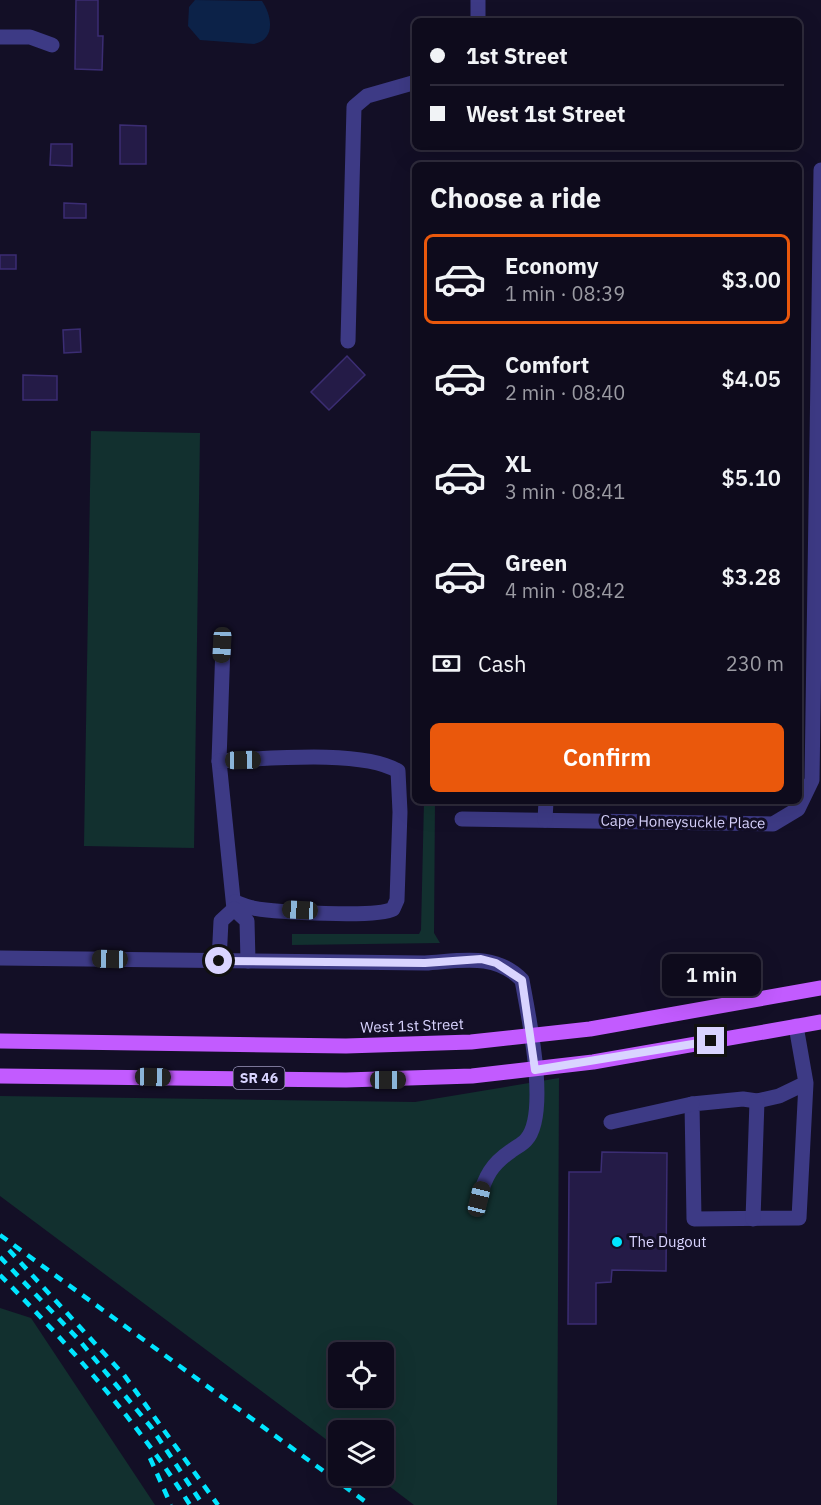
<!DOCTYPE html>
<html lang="en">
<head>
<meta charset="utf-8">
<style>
	:root { --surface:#0e0b1c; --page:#1c1929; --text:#f1f3f6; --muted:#9b9ba3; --line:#2e2b3b; --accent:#ea580c }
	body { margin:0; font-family:"IBM Plex Sans",sans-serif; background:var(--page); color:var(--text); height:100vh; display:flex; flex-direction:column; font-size:22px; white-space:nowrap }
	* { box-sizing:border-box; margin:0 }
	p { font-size:20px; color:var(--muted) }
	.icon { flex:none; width:33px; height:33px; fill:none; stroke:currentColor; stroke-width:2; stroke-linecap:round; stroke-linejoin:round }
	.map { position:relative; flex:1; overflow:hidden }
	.panel { position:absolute; left:412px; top:162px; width:390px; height:642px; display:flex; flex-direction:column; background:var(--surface); border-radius:9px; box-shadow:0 6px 24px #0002,0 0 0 2px var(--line) }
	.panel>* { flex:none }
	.top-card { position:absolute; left:412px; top:18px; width:390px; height:132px; border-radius:9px; box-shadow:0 6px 24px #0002,0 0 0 2px var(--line); display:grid; align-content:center; height:132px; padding:0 18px; background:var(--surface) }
	.fabs { position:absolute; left:328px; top:1342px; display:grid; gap:12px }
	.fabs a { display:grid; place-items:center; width:66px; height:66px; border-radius:9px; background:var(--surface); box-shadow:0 6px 24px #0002,0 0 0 2px var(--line); font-size:30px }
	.end { position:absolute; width:27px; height:27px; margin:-14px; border:8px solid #d9d4ff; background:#111; box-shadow:0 0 0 3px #111 }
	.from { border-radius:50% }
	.bubble { position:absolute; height:42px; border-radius:9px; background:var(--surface); box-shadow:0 6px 24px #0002,0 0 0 2px var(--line); font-size:20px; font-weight:600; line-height:42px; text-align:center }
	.car { position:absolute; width:18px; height:36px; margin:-18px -9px; border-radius:8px; box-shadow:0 0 4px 2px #0007; background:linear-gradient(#222 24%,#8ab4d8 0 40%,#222 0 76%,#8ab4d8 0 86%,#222 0) }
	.top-card b { display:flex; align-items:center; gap:21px; height:57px; font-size:22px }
	.top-card b+b { border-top:2px solid var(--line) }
	.top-card i { width:15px; height:15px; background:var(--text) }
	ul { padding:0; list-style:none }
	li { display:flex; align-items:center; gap:18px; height:90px; margin:0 12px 9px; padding:0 6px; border:3px solid transparent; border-radius:9px }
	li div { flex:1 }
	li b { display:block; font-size:22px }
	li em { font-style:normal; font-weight:600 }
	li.active { border-color:var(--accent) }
	li>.icon { width:54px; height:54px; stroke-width:1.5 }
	h2 { padding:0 18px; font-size:27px; line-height:72px }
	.pay { display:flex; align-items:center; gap:15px; height:66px; padding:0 18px; font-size:22px }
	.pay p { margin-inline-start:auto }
	.primary-button { display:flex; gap:12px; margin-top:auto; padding:12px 18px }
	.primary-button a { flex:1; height:69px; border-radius:9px; background:var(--accent); color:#fff; font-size:24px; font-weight:600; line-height:69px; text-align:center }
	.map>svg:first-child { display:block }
	.green { fill:#12302f; fill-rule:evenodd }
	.water { fill:#0c2248 }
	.building { fill:#241b47; stroke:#3b2d73; stroke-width:1.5 }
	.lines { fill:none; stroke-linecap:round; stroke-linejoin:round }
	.minor { stroke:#3d3a85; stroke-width:15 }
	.major { stroke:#c25bff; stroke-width:15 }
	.rail { stroke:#00e5ff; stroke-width:4.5; stroke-dasharray:9 8; stroke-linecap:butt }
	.route { stroke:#d9d4ff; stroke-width:8 }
	.poi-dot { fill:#00e5ff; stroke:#130f26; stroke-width:2 }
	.labels { text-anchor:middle; stroke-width:6; stroke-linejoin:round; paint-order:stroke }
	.shield { fill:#130f26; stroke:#9e99be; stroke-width:1.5 }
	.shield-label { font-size:14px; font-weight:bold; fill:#d9d4ff }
	.street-label { font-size:15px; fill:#d9d4ff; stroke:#130f26 }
	.poi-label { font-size:15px; fill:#d9d4ff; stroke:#130f26; text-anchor:start }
</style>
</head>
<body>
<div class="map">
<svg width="821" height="1505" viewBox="0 0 821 1505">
	<rect width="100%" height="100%" fill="#130f26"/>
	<g class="green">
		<polygon points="91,431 200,433 194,848 84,846"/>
		<polygon points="424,801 435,801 434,933 440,943 292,945 292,934 419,934 421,930"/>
		<path d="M559 1078 557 1505H414L376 1476H384V1431H339V1449L0 1196V1096L415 1102ZM339 1353H384V1398H339Z"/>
		<polygon points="0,1308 31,1318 155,1505 0,1505"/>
	</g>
	<path class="water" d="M195 0 262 1C272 16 276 39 254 44L200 40 188 26 189 7Z"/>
	<g class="building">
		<polygon points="76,0 98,0 98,36 103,36 102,70 75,69"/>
		<polygon points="120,125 146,126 146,164 120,164"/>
		<polygon points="51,144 72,144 72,166 50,165"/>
		<polygon points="64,203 86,204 86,218 64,218"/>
		<rect x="0" y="255" width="16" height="14"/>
		<polygon points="80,329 81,352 64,353 63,330"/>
		<polygon points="347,356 365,375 329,410 311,392"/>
		<polygon points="23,375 57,376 57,400 23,400"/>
		<polygon points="602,1152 667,1153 666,1271 612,1270 611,1282 596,1283 596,1324 568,1324 569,1172 601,1172"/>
	</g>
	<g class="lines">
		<g class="minor">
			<polyline points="478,21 478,0"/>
			<polyline points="0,37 30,37 52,45"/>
			<polyline points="348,341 354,107 367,96 416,82"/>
			<polyline points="223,645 219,761 234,909"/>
			<path d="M219 761C263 759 362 749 398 771L400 812 397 900 393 909C378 918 274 912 253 908 247 907 240 904 235 902"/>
			<polyline points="462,819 773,824 798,809 812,780 821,170"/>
			<polyline points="545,820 546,801"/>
			<path d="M0 958 425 963C460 961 495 952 522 980 528 1014 550 1114 526 1140 523 1144 516 1147 511 1151 492 1164 485 1176 479 1199"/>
			<polyline points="219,961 221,921 234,909 247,921 248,961"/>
			<polyline points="796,1026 806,1083 799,1218 694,1219 692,1104 743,1099 757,1101 779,1096 806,1083"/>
			<polyline points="611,1122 692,1104"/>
			<polyline points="753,1219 757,1101"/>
		</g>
		<g class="major">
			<polyline points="0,1041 346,1046 471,1042 590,1029 821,988"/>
			<polyline points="0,1076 346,1080 472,1076 593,1062 821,1022"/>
		</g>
		<g class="rail">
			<polyline points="0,1235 370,1505"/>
			<polyline points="9,1250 124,1375 218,1505"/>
			<polyline points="0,1257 79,1340 151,1427 203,1505"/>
			<path d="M0 1275C70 1346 137 1421 190 1505"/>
			<polyline points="150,1458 171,1505"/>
		</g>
	</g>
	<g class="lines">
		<polyline class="route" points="219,961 425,963 481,959 496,963 522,980 535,1070 711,1041"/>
	</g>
	<circle class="poi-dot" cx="617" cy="1242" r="6"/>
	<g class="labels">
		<rect class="shield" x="233.5" y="1067" width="51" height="22" rx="4.5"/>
		<g class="shield-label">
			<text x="259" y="1083">SR 46</text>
		</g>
		<g class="street-label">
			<text transform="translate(683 822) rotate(1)" y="5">Cape Honeysuckle Place</text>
			<text transform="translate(412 1026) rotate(-2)" y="5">West 1st Street</text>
		</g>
		<g class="poi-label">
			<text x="629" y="1247">The Dugout</text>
		</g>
	</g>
</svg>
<div class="fabs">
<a><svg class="icon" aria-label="locate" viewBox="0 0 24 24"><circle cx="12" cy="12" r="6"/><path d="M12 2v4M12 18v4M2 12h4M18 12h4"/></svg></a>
<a><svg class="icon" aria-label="layers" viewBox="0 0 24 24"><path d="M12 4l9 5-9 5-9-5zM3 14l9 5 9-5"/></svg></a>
</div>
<i class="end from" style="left:219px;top:961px"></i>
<i class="end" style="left:711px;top:1041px"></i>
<div class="bubble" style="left:662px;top:954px;width:99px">1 min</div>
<i class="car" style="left:222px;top:645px;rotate:183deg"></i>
<i class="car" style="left:243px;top:760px;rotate:89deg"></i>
<i class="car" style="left:300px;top:910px;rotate:273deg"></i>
<i class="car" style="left:110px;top:959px;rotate:271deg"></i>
<i class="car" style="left:153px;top:1077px;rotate:91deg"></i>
<i class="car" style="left:388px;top:1080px;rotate:90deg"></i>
<i class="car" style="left:479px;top:1199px;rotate:14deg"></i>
<div class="top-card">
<b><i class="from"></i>1st Street</b>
<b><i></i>West 1st Street</b>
</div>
<section class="panel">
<h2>Choose a ride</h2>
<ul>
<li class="active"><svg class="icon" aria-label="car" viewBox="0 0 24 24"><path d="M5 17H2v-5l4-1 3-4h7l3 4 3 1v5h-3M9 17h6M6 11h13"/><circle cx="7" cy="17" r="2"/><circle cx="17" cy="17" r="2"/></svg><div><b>Economy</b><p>1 min · 08:39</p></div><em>$3.00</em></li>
<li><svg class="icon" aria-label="car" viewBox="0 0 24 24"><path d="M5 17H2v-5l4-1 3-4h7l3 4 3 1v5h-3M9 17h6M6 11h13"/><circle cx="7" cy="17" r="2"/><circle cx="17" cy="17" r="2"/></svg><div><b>Comfort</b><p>2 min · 08:40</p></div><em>$4.05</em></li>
<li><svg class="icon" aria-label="car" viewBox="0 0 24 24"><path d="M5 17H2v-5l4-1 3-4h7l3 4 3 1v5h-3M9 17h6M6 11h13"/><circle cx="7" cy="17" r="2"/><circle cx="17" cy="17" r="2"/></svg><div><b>XL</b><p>3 min · 08:41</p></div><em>$5.10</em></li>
<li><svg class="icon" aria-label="car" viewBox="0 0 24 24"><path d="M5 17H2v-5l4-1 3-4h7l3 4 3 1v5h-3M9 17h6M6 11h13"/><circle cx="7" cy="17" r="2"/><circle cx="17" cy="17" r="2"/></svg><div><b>Green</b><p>4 min · 08:42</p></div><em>$3.28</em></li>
</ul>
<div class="pay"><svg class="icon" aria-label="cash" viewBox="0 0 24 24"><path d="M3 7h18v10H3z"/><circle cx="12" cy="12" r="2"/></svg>Cash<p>230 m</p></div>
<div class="primary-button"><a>Confirm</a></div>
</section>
</div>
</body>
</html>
